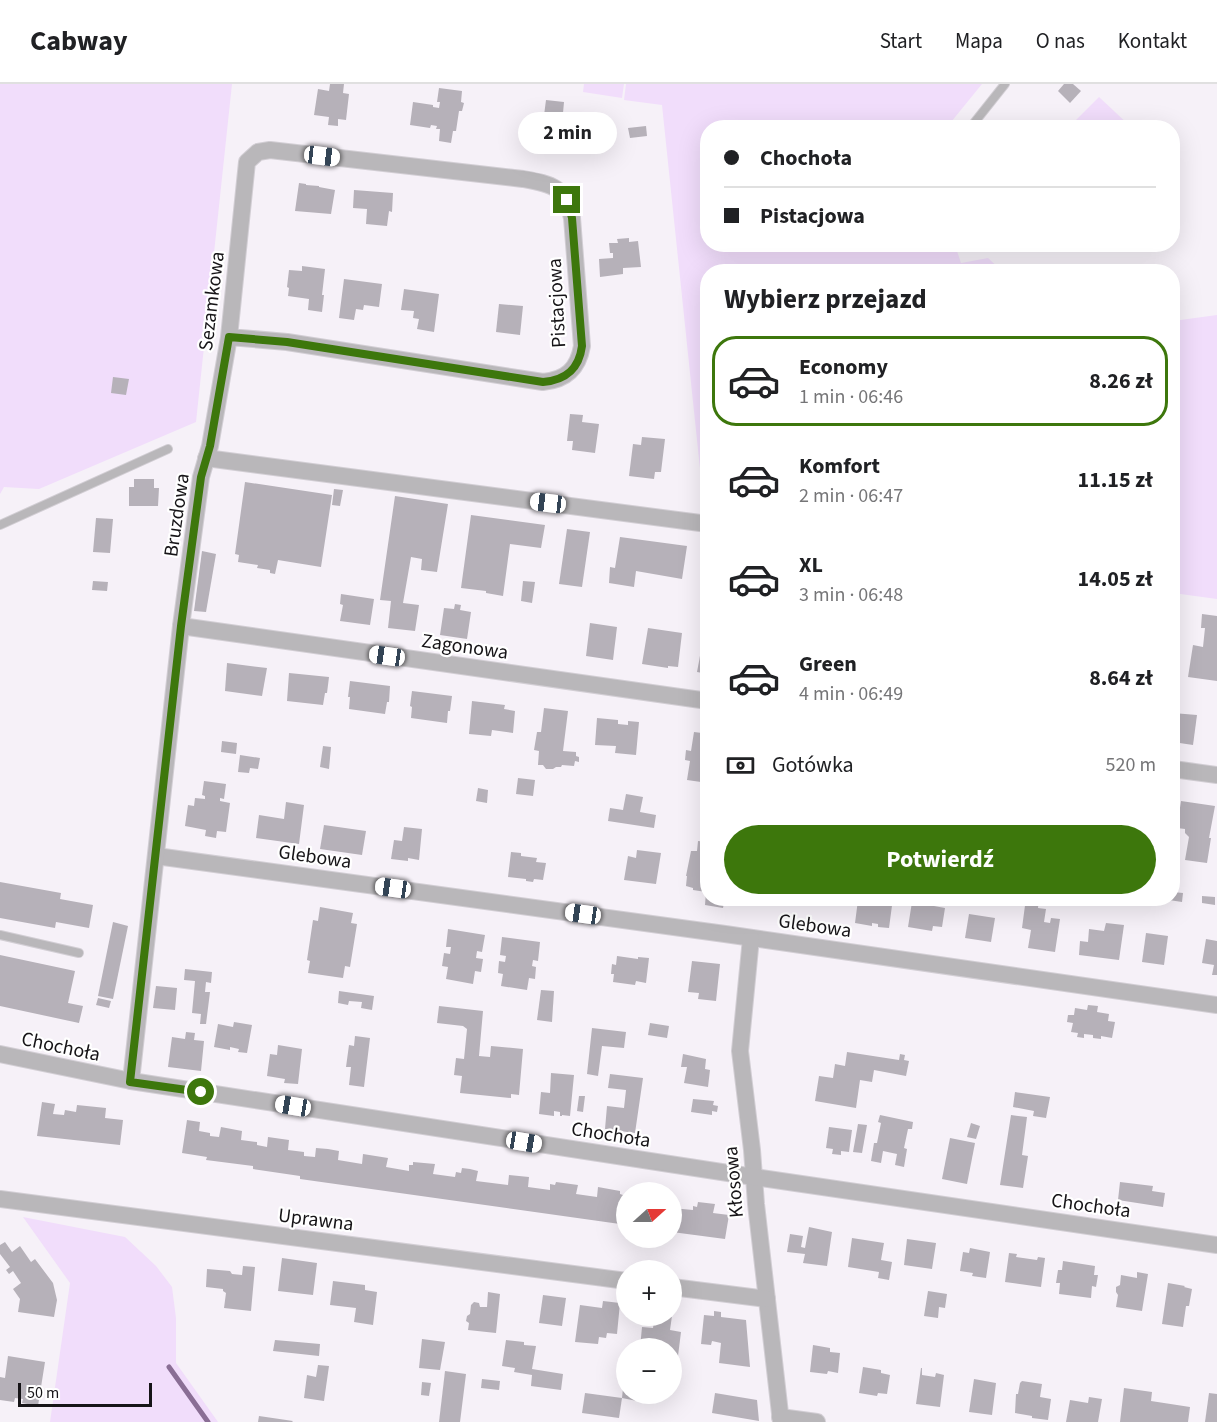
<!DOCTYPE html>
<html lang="pl">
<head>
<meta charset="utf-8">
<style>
	:root { --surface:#fff; --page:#f2f2f2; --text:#202124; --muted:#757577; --line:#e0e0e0; --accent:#3d770c }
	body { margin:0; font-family:"Source Sans 3",sans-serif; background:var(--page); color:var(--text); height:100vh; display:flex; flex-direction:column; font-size:22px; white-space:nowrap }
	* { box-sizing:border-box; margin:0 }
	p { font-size:20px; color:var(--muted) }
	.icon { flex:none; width:33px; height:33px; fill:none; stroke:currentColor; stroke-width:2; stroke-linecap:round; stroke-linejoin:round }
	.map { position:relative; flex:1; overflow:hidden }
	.details { position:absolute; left:700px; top:180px; width:480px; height:642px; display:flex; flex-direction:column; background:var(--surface); border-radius:24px; box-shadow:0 6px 24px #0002 }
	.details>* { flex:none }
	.top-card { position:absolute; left:700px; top:36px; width:480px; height:132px; border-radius:24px; box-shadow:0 6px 24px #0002; display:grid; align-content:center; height:132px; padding:0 24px; background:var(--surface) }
	.needle { width:39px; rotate:69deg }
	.fabs { position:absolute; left:616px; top:1098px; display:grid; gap:12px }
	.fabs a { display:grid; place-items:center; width:66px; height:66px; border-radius:50%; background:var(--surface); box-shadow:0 6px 24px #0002; font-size:30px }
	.scale { position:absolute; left:18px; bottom:15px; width:134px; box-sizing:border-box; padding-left:6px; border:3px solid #161417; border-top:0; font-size:16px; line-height:21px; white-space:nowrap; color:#161417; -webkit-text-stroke:4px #fff; paint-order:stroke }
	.end { position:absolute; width:27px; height:27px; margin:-14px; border:8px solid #3d770c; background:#fff; box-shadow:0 0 0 3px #fff }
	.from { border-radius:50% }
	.bubble { position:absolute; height:42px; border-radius:21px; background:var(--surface); box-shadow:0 6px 24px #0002; font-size:20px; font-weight:700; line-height:42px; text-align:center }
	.car { position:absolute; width:18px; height:36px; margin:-18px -9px; border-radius:8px; box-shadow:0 0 4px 2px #0007; background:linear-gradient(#fff 24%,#345 0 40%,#fff 0 76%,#345 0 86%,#fff 0) }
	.top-card b { display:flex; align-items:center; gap:21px; height:57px; font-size:22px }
	.top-card b+b { border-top:2px solid var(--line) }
	.top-card i { width:15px; height:15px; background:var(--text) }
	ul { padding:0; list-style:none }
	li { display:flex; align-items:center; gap:18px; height:90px; margin:0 12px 9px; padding:0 12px; border:3px solid transparent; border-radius:24px }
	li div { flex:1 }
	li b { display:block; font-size:22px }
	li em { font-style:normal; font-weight:700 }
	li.selected { border-color:var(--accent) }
	li>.icon { width:54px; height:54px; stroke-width:1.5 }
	h2 { padding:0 24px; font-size:27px; line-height:72px }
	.pay { display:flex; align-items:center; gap:15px; height:66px; padding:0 24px; font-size:22px }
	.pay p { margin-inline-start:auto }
	.action { display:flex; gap:12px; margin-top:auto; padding:12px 24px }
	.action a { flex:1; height:69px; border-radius:36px; background:var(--accent); color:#fff; font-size:24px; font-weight:700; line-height:69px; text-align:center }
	header { display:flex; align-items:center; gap:36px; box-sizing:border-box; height:84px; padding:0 30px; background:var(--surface); border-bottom:2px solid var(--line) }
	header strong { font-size:28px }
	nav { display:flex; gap:33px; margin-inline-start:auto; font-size:21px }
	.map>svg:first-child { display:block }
	.green { fill:#f1ddfb }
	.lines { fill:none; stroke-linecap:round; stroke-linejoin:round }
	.stream { stroke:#8a6e95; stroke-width:5 }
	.building { fill:#b6b1b9 }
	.lane-casing { stroke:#d2ced4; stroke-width:10 }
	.street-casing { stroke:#d2ced4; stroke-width:18 }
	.lane { stroke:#b9b7ba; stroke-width:8 }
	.street { stroke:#b9b7ba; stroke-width:16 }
	.route { stroke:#3d770c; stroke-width:8 }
	.labels { text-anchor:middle; stroke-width:4.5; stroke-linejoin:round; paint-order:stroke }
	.street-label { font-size:20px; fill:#161417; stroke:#fff }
</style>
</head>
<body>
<header>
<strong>Cabway</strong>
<nav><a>Start</a><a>Mapa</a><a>O nas</a><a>Kontakt</a></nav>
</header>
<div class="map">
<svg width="1217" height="1338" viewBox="0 0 1217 1338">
	<rect width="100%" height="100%" fill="#f6f1f8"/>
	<g class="green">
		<polygon points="0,0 232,0 196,338 39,405 4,403 0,410"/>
		<polygon points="584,0 624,0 622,14 583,8"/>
		<polygon points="626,0 982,0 947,43 708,44 708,160 955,161 961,179 988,174 1002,187 708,188 708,424 704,423 662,21 624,16"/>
		<polygon points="1099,13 1131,43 1069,43"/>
		<polygon points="1217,231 1217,515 1173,509 1173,237"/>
		<polygon points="23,1133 125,1153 156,1182 172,1203 176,1234 176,1279 218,1338 50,1338 70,1199"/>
	</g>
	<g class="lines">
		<polyline class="stream" points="169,1283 208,1338"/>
	</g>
	<g class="building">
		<polygon points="330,0 344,0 343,9 349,10 346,36 338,35 338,42 328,41 329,33 314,31 318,5 329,7"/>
		<polygon points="1064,0 1073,0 1081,7 1070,19 1058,7"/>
		<polygon points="439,4 462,7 461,18 464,19 462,27 459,27 456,47 453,47 451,59 439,57 440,45 436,45 437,42 431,41 430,44 410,41 413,18 433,21 433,23 439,24 440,18 437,18"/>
		<polygon points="546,16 564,18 563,29 588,32 585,53 542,47"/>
		<polygon points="646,42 647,52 630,54 628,44"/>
		<polygon points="299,99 306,100 306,101 319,102 319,103 335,106 331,130 295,127"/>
		<polygon points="354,106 393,109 392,128 389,127 387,142 366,140 367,125 353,124"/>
		<polygon points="629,154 629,158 638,157 641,183 623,184 623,190 600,193 599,175 613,174 613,169 610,169 609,159 618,159 617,155"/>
		<polygon points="302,182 325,185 322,211 324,211 322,228 308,226 309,215 288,212 289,204 287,203 289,186 302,187"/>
		<polygon points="344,195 382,200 379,223 364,221 363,226 356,225 354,236 339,234"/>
		<polygon points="404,205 439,210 434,248 417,245 419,235 413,234 414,227 401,226"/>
		<polygon points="499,220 523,222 520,251 496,248"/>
		<polygon points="113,293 129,295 126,311 111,309"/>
		<polygon points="570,330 583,331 582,338 599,340 595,369 572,366 573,357 567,357"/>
		<polygon points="642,353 665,355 661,388 655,388 654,395 629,392 633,360 641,361"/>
		<polygon points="134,395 154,395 154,404 159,404 158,422 129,422 129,403 134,403"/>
		<polygon points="245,398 332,411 321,483 278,476 275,490 270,489 270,486 257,484 258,481 238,478 239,471 235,470"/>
		<polygon points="334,405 343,406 340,422 332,421"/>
		<polygon points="395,412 448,420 437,488 421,486 422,475 411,473 403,519 419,521 415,547 388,544 391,517 380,516"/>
		<polygon points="471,431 545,441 541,464 510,460 503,512 486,509 486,507 461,504"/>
		<polygon points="96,434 113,435 110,469 93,468"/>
		<polygon points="567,445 590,448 582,503 559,500"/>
		<polygon points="620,453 687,462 682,495 636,487 634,503 609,499 610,483 615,484"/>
		<polygon points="202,467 216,470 206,528 194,527"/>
		<polygon points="707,480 708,480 708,524 701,523"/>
		<polygon points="93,497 108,498 107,507 92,506"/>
		<polygon points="523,497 535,498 532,519 521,517"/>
		<polygon points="341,510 374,515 370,541 340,537 343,521 340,520"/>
		<polygon points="455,520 461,521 460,526 471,528 467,555 440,551 444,524 454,525"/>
		<polygon points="1202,530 1217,532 1217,597 1188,593 1193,561 1203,563 1205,544 1201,544"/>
		<polygon points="590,539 617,543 613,576 586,572"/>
		<polygon points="648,544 682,549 678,583 668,582 668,584 642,580"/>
		<polygon points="702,561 708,562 708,590 697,588"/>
		<polygon points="227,579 267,584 262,612 225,607"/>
		<polygon points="289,589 329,593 327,609 325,609 323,621 287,617"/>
		<polygon points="350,597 390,602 389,618 387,618 385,630 349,625 350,613 348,613"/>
		<polygon points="412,607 452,612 450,627 448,627 447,639 411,634 412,623 410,622"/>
		<polygon points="472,617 505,621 504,625 515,627 513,649 492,646 491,652 469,650"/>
		<polygon points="544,624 568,627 563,667 576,668 576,672 579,673 579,678 575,677 574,682 562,681 561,683 556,683 553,685 546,685 543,681 538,681 539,667 534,666 537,648 541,648"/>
		<polygon points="1173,629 1197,631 1193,661 1173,658"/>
		<polygon points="597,634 618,636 618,640 628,641 628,637 639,638 636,671 615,669 616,662 595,661"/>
		<polygon points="708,645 708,699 687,696 690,677 685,676 686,666 691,667 694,648 702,649"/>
		<polygon points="222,657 237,659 236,670 221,668"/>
		<polygon points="323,662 331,663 329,685 320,683"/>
		<polygon points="240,671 260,674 258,685 250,684 249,689 238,688"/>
		<polygon points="518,694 535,696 533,712 516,710"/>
		<polygon points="204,697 226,700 224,715 220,714 220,717 230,719 226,748 217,747 216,754 205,752 206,746 185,742 188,721 194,722 195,714 205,715 205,712 202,711"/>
		<polygon points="478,704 488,706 487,719 476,717"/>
		<polygon points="626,710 643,713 640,728 656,731 654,744 608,737 610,724 623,726"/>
		<polygon points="1181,717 1215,722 1209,754 1211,754 1207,779 1185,776 1189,753 1185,749 1185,745 1177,744"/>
		<polygon points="286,718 304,721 299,760 256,754 259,731 284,735"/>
		<polygon points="324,741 366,747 362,771 320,765"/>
		<polygon points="404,743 422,745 419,776 408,774 408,777 391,775 394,756 402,757"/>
		<polygon points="698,757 708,758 708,814 725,814 723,824 705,821 706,808 693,806 693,804 686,802 687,792 686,792 691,767 697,767"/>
		<polygon points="637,766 661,769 656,800 624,796 628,772 636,774"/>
		<polygon points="511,768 521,769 521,772 537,774 536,778 546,779 543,796 534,795 533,798 526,797 526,795 508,793"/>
		<polygon points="0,798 61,809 60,815 93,821 89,844 56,838 55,844 0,834"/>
		<polygon points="1173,808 1183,809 1182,818 1169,816 1169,814 1173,814"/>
		<polygon points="1202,812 1215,813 1215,821 1202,819"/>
		<polygon points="870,814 893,814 889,844 878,843 878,840 872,839 872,842 855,839 858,816 870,818"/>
		<polygon points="1026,814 1039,814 1038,824 1046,825 1044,838 1050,839 1051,834 1060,835 1055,868 1028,864 1031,846 1022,844"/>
		<polygon points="912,818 945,824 942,843 933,842 932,847 908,843"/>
		<polygon points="320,823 353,829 351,839 357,840 350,883 345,882 343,894 308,889 310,877 307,876 313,836 318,837"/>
		<polygon points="969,830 995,834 991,858 965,854"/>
		<polygon points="113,838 128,842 113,915 98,912"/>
		<polygon points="1106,839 1124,841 1119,876 1079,871 1080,857 1088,858 1089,845 1104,847"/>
		<polygon points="448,845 485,851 482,868 477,867 476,874 483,875 481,888 475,887 473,900 446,895 448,883 442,882 444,869 450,870 451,863 446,863"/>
		<polygon points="1146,849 1168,852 1164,881 1142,878"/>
		<polygon points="502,853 540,858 538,877 533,876 532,882 536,883 535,895 529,894 527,906 501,902 503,890 498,889 499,877 505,878 506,872 500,871"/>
		<polygon points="1206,855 1217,857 1217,891 1212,891 1214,881 1202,879"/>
		<polygon points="0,871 75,887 68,919 83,922 79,939 0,922"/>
		<polygon points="617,872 638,875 638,873 649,874 646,899 636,897 635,901 613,898 614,890 611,890 612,880 616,881"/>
		<polygon points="692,877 720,880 716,917 698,915 699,909 688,908"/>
		<polygon points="185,885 212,888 211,899 206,898 205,908 210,908 206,940 200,940 201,930 192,929 195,897 184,896"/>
		<polygon points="156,902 177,904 175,926 153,924"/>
		<polygon points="541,906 554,907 552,938 537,936"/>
		<polygon points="339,907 374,912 372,926 361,924 362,918 349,917 348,921 338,919"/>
		<polygon points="98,914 111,917 109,924 96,921"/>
		<polygon points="1088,921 1098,922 1097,928 1109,930 1108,937 1115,938 1112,954 1101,952 1101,955 1093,954 1093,951 1084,950 1084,954 1077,953 1078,949 1071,948 1073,939 1067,938 1068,931 1074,931 1075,924 1087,926"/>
		<polygon points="439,922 483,927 479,972 490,973 491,962 523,965 519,1011 511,1010 511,1014 460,1009 462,992 454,991 456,974 464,975 467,945 463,942 437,939"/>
		<polygon points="234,938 252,941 247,969 238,968 239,965 230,963 230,966 214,963 218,940 233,943"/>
		<polygon points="650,939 669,942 667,954 648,951"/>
		<polygon points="592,944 626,948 624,964 602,962 598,992 587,990"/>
		<polygon points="186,948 195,949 194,956 204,957 201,987 168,983 172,953 185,955"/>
		<polygon points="355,952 370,954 364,1003 349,1001 351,983 346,983 349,961 354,962"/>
		<polygon points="278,961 302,965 298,1000 284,999 285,995 267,992 270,970 277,971"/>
		<polygon points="847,968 899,976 900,970 905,971 904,976 909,977 906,992 874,986 872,998 860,996 856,1024 815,1017 819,992 833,994 835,980 845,982"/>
		<polygon points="683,970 706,975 705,985 710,986 708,1003 684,999 687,983 681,983"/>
		<polygon points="551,989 574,991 570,1032 562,1031 562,1032 560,1032 560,1028 554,1027 554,1032 539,1030 541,1008 550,1009"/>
		<polygon points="610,990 643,994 635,1049 605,1045 607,1022 624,1024 626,1006 608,1004"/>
		<polygon points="1015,1008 1050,1013 1046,1034 1033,1032 1034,1027 1013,1023"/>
		<polygon points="579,1012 585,1012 583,1028 577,1027"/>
		<polygon points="693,1015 714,1017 713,1021 718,1022 717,1028 712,1027 712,1031 691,1028"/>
		<polygon points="42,1018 55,1020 53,1030 64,1031 65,1026 76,1028 77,1021 106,1024 105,1034 123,1036 120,1061 37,1052"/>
		<polygon points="880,1031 913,1038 912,1045 908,1045 904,1064 907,1065 904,1083 895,1081 897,1070 883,1067 881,1079 871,1077 874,1059 877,1059 881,1039 878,1038"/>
		<polygon points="1011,1031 1027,1033 1022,1071 1028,1072 1023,1104 1000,1101"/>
		<polygon points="187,1036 200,1038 199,1047 210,1049 210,1052 219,1053 221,1043 242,1047 241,1056 257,1058 257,1061 267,1063 268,1053 289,1056 288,1066 304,1068 304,1072 315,1073 316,1064 328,1065 339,1067 338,1076 362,1080 363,1070 388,1074 386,1083 409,1087 409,1081 413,1081 413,1078 435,1080 433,1090 455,1093 456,1088 461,1089 462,1084 470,1085 478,1087 476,1097 508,1101 509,1091 529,1093 528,1103 550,1106 550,1100 555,1101 556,1098 578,1101 576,1110 597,1113 598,1103 620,1107 620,1110 623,1111 622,1117 627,1117 627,1141 300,1095 300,1092 253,1085 253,1082 206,1076 207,1073 182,1069"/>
		<polygon points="971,1039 980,1042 976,1055 967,1053"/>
		<polygon points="858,1040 867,1041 862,1069 853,1068"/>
		<polygon points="829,1043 852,1046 849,1068 841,1067 841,1071 832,1070 833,1065 826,1064"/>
		<polygon points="950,1054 975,1059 967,1100 942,1095"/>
		<polygon points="1120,1098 1153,1102 1152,1107 1165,1109 1163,1123 1118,1116"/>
		<polygon points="698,1118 715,1120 713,1129 729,1131 725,1155 672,1148 672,1124 693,1126 693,1122 697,1123"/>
		<polygon points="809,1143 832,1148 827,1182 803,1179 805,1170 787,1168 790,1150 803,1152 801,1163 805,1164"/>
		<polygon points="852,1154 884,1159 881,1176 892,1178 889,1196 878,1194 879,1188 848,1183"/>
		<polygon points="907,1155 936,1159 932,1185 904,1181"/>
		<polygon points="5,1158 12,1168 20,1162 31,1178 35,1175 53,1199 57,1216 54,1233 18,1228 20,1215 13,1205 21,1199 13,1187 9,1190 6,1186 10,1183 0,1170 0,1161"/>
		<polygon points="970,1164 990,1168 986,1194 972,1192 973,1189 960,1187 963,1168 969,1169"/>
		<polygon points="1009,1169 1017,1170 1016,1173 1037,1176 1038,1173 1045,1174 1041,1203 1005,1198"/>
		<polygon points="282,1174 317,1179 313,1211 278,1207"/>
		<polygon points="1063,1177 1095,1182 1094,1191 1098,1191 1096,1203 1092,1202 1091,1214 1059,1210 1060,1199 1056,1199 1058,1186 1062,1186"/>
		<polygon points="243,1182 255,1183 251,1227 224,1224 226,1209 223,1207 223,1205 206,1203 207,1185 230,1187 232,1190 242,1191"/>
		<polygon points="1137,1188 1148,1190 1142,1227 1116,1223 1118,1211 1116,1208 1116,1203 1120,1201 1121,1191 1137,1194"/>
		<polygon points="333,1197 365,1201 365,1206 377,1208 373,1241 354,1238 356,1224 330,1221"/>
		<polygon points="1168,1199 1185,1202 1184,1203 1192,1205 1189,1222 1186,1222 1183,1243 1162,1240"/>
		<polygon points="928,1207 947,1210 945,1224 939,1223 938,1234 924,1232"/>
		<polygon points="488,1208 500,1210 496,1249 468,1246 469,1239 466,1237 467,1232 470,1230 471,1221 474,1218 479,1219 480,1223 487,1223"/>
		<polygon points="543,1211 566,1214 562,1242 539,1239"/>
		<polygon points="603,1217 620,1219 617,1250 607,1249 606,1254 599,1253 598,1260 575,1258 580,1221 602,1224"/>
		<polygon points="714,1227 721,1228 721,1233 746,1236 750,1283 719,1279 721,1259 712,1257 711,1261 701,1260 704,1231 714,1232"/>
		<polygon points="655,1232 672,1232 670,1246 681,1248 677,1280 672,1279 672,1264 640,1264 642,1243 653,1244"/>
		<polygon points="422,1255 445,1258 440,1286 419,1284"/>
		<polygon points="275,1256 320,1260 319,1272 273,1267"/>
		<polygon points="506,1256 524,1258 524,1261 536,1262 532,1285 563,1290 561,1306 531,1302 532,1291 514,1288 515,1284 502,1282"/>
		<polygon points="813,1261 830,1264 830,1268 840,1269 838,1289 828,1287 827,1290 810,1288"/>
		<polygon points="8,1272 45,1278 38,1322 22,1319 23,1315 15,1314 14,1318 0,1316 0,1293 5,1294"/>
		<polygon points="318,1281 329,1282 324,1317 304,1314 307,1291 316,1293"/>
		<polygon points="863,1283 881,1286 881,1289 890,1291 887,1310 878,1309 877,1312 859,1309"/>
		<polygon points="921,1284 922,1284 922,1291 935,1293 936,1289 944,1291 940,1323 916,1320"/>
		<polygon points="445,1287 466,1290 460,1338 439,1338"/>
		<polygon points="482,1295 500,1297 499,1306 481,1304"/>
		<polygon points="974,1295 996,1299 992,1331 969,1328"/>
		<polygon points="1022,1297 1042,1300 1040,1313 1051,1315 1048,1336 1032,1334 1032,1332 1015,1329 1016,1310 1018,1310 1020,1299"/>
		<polygon points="422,1298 431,1299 429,1312 421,1311"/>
		<polygon points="623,1304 627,1304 627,1310 638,1310 637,1317 622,1314"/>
		<polygon points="1124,1304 1152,1308 1151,1317 1190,1323 1188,1338 1120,1338"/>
		<polygon points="585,1309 622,1314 619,1334 582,1329"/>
		<polygon points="715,1309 757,1316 759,1337 712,1329"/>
		<polygon points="1209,1309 1217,1310 1217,1338 1205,1338"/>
		<polygon points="1089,1313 1102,1315 1098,1338 1066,1338 1070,1316 1088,1319"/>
		<polygon points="259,1332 293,1337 292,1338 258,1338"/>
	</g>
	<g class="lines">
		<g class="lane-casing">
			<g id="lane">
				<polyline points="970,44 1005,0"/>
				<polyline points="0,441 168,365"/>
				<polyline points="0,851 79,869"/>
			</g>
		</g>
		<g class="street-casing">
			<g id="street">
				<polyline points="206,374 708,440"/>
				<polyline points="181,542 708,617"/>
				<polyline points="1173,685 1217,691"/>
				<polyline points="156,772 725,850 1217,921"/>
				<polyline points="751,854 740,967 752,1066 756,1120 781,1338"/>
				<polyline points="0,970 131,997 754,1093 1217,1161"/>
				<path d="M131 997 181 542 201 393 210 362 229 253 247 78 258 68 270 66 523 95C551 100 565 102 572 134L582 262C578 285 566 296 543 298L287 258 229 253"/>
				<polyline points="0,1115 627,1197"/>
				<polyline points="672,1203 767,1215"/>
				<polyline points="780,1333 817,1338"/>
			</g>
		</g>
		<use href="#lane" class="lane"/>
		<use href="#street" class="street"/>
	</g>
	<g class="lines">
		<path class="route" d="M201 1008 130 998 181 542 201 393 210 362 229 253 287 258 543 298C566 296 579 285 582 262L572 134 567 116"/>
	</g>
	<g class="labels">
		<g class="street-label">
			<text transform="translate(211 217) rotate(-83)" y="7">Sezamkowa</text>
			<text transform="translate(556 219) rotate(-93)" y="7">Pistacjowa</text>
			<text transform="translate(176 431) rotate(-82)" y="7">Bruzdowa</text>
			<text transform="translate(465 562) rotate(8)" y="7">Zagonowa</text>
			<text transform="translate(315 772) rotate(8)" y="7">Glebowa</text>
			<text transform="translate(815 841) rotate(8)" y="7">Glebowa</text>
			<text transform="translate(61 962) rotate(12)" y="7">Chochoła</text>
			<text transform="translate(611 1050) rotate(9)" y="7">Chochoła</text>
			<text transform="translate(733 1098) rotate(-95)" y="7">Kłosowa</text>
			<text transform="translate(1091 1121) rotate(8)" y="7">Chochoła</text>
			<text transform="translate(316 1135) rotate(7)" y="7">Uprawna</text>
		</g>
	</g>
</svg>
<div class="fabs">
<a><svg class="needle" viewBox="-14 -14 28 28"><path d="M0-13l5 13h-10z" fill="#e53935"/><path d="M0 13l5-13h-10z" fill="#757577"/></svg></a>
<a>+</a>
<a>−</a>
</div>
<div class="scale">50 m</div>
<i class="end from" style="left:201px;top:1008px"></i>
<i class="end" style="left:567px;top:116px"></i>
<div class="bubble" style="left:518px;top:28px;width:99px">2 min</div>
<i class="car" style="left:322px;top:72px;rotate:97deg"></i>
<i class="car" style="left:548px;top:419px;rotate:277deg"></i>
<i class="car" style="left:387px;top:572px;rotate:278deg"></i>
<i class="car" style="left:393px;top:804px;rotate:278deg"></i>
<i class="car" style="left:583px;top:830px;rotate:278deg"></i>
<i class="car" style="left:293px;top:1022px;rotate:279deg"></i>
<i class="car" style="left:524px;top:1058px;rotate:99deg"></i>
<div class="top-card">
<b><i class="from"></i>Chochoła</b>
<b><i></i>Pistacjowa</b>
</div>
<section class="details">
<h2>Wybierz przejazd</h2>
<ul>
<li class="selected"><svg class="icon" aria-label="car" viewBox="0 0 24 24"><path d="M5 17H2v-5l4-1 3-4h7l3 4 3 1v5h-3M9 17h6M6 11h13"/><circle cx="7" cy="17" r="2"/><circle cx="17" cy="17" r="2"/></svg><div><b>Economy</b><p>1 min · 06:46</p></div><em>8.26 zł</em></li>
<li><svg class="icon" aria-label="car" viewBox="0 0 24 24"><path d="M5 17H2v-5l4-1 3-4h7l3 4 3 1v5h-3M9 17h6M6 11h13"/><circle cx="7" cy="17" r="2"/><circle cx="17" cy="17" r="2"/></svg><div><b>Komfort</b><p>2 min · 06:47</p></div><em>11.15 zł</em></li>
<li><svg class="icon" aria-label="car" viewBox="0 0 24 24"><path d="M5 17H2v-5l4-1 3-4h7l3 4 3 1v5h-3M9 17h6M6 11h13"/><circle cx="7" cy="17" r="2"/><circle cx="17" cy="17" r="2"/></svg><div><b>XL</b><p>3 min · 06:48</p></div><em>14.05 zł</em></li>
<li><svg class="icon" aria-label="car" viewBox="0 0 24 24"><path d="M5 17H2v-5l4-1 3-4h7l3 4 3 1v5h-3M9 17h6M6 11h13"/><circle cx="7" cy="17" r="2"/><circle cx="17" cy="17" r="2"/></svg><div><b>Green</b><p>4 min · 06:49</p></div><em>8.64 zł</em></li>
</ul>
<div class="pay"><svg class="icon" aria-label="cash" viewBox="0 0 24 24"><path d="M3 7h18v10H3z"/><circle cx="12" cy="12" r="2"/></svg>Gotówka<p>520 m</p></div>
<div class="action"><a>Potwierdź</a></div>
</section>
</div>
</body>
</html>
